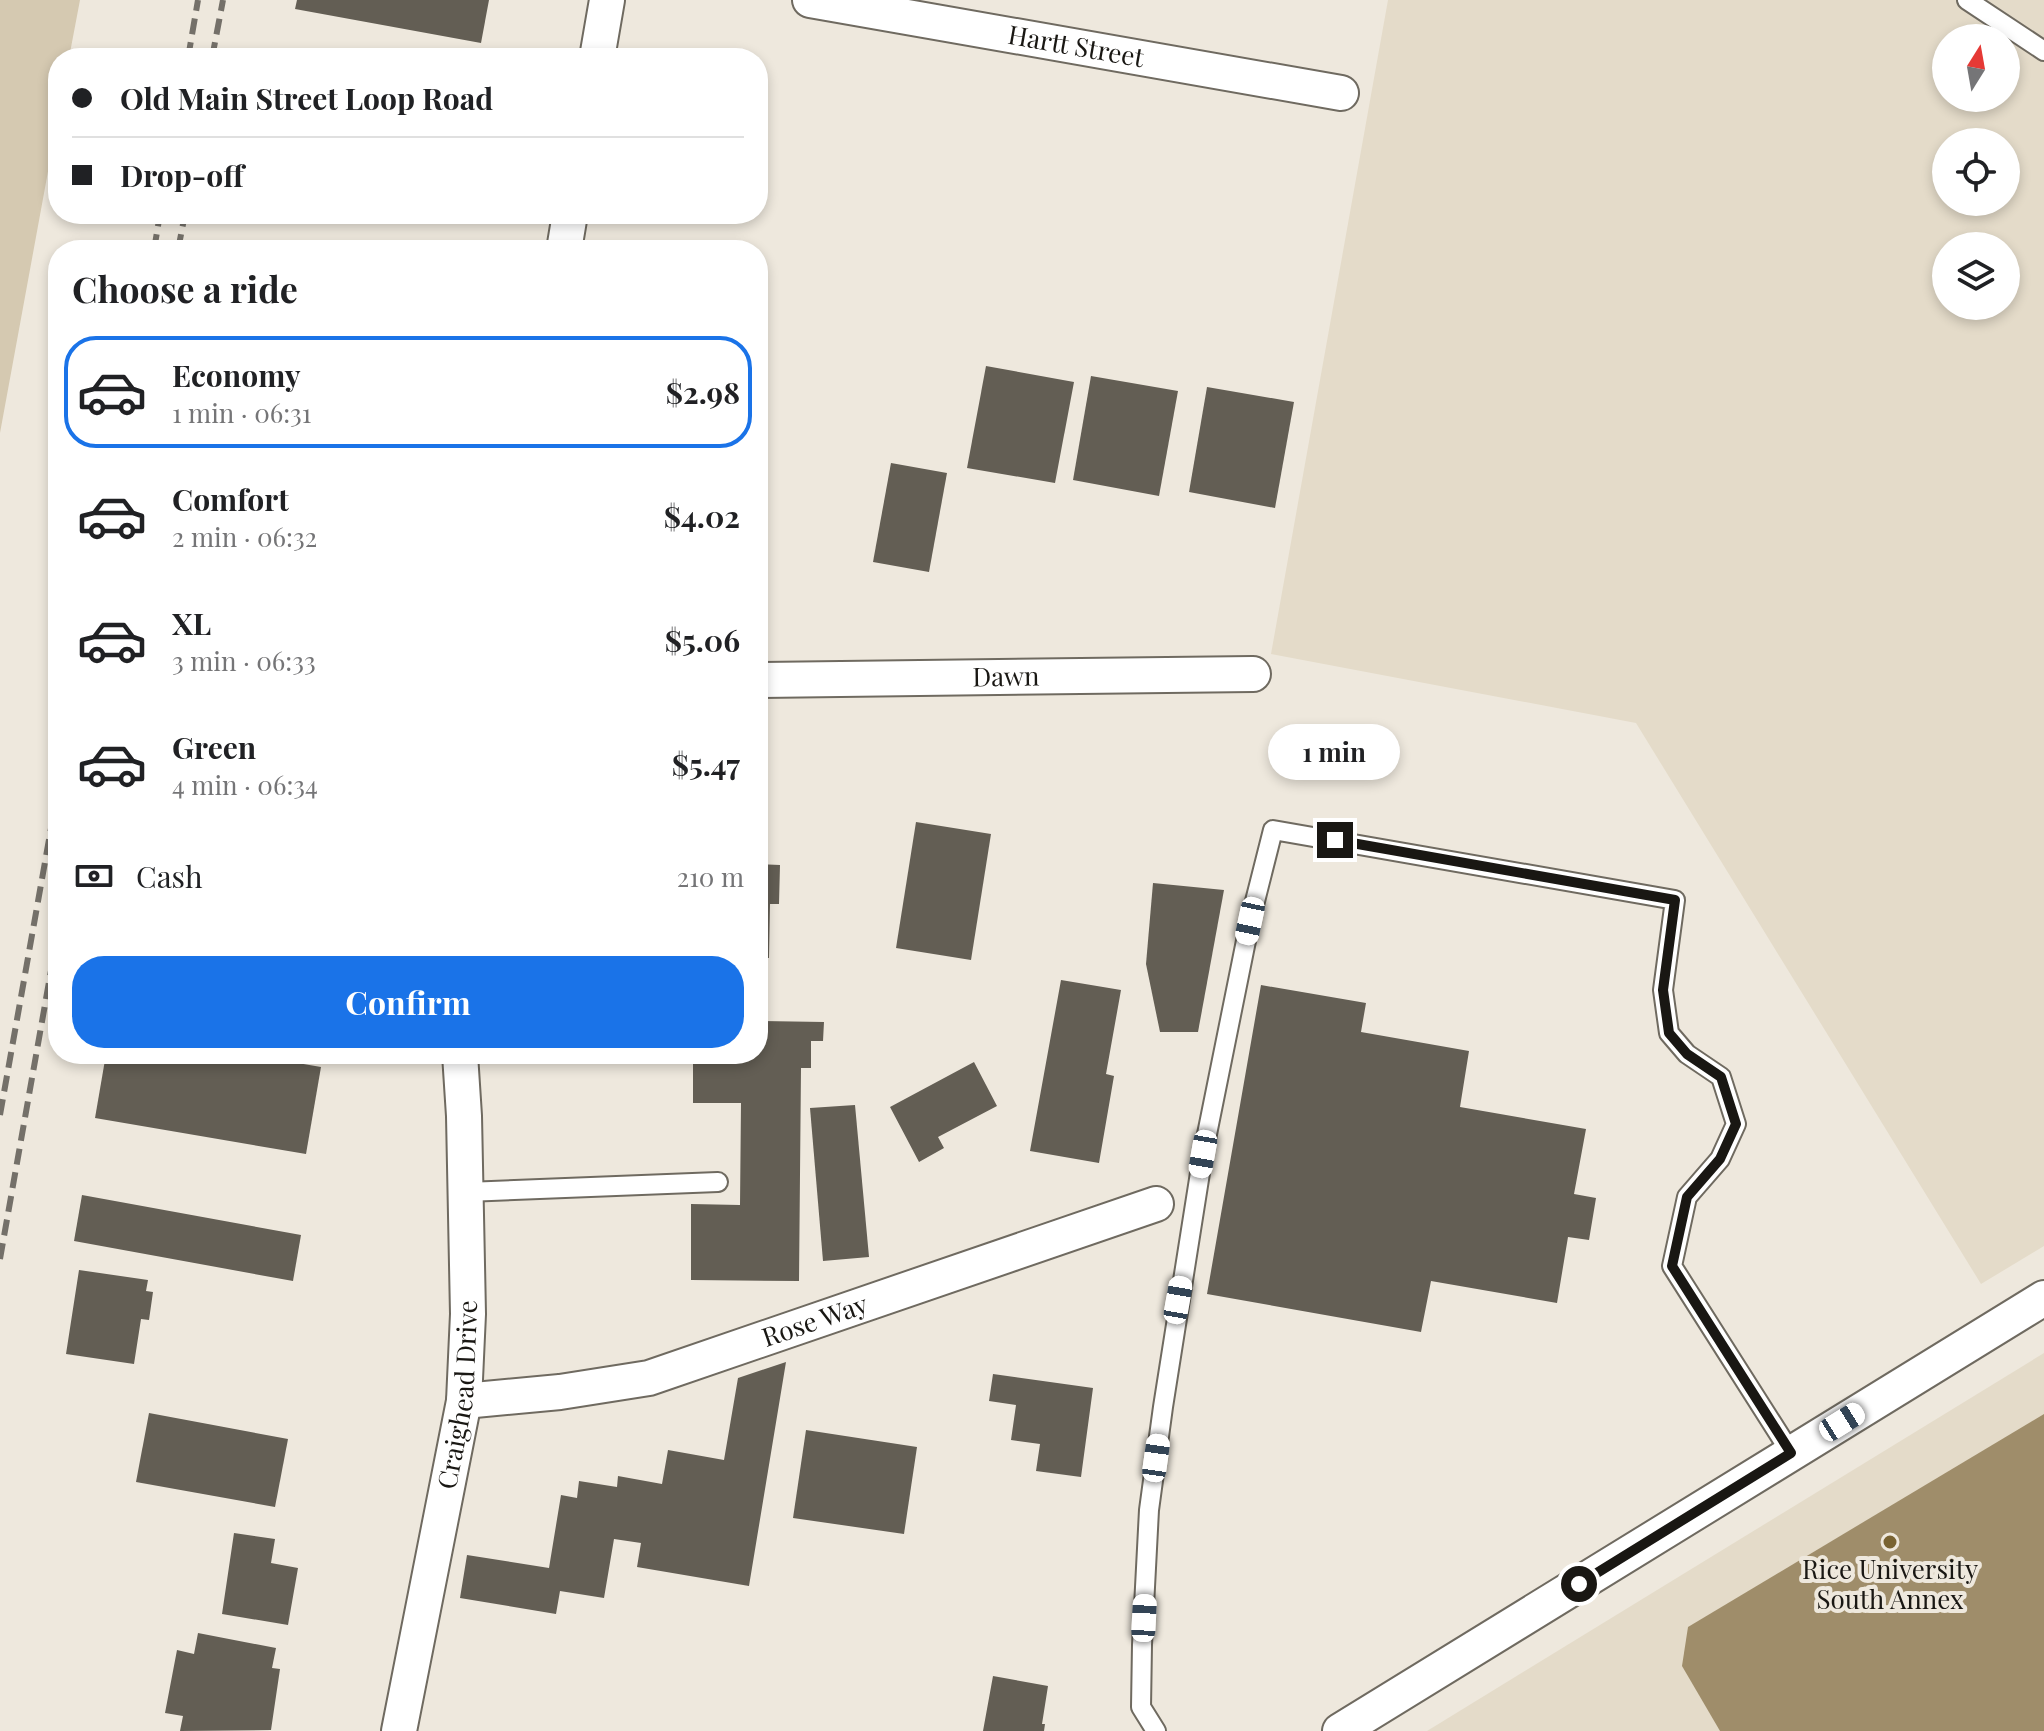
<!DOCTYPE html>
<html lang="en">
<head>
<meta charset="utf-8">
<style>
	:root { --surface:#fff; --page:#f6f6f6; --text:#202124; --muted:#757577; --line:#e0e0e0; --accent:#1a73e8 }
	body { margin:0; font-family:"Playfair Display",serif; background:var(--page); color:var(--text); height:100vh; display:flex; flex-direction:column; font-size:30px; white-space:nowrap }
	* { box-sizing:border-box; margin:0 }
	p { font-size:26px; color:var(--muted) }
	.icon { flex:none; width:44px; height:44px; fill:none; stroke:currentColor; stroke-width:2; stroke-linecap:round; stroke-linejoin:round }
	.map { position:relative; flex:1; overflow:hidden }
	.details { position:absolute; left:48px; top:240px; width:720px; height:824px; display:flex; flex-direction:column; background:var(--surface); border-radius:32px; box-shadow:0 4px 12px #0003 }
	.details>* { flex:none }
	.hud { position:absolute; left:48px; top:48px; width:720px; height:176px; border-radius:32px; box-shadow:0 4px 12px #0003; display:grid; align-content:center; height:176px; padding:0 24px; background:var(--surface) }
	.needle { width:52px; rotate:11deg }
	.controls { position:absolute; left:1932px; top:24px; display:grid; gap:16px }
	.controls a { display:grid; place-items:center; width:88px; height:88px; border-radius:50%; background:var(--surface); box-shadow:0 4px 12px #0003; font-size:40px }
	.end { position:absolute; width:36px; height:36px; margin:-18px; border:10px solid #191713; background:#fff; box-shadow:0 0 0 4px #fff }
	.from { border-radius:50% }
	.bubble { position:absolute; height:56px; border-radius:28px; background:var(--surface); box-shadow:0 4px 12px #0003; font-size:26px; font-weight:700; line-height:56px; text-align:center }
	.car { position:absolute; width:24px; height:48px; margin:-24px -12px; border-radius:10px; box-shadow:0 0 6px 2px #0007; background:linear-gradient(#fff 24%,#345 0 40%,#fff 0 76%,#345 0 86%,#fff 0) }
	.hud b { display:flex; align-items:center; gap:28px; height:76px; font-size:30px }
	.hud b+b { border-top:2px solid var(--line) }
	.hud i { width:20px; height:20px; background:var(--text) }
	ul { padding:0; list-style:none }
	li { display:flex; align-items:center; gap:24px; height:112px; margin:0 16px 12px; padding:0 8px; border:4px solid transparent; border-radius:32px }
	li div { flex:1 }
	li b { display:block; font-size:30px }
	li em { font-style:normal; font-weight:700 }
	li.active { border-color:var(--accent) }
	li>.icon { width:72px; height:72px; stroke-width:1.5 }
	h2 { padding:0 24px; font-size:36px; line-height:96px }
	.pay { display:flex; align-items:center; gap:20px; height:88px; padding:0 24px; font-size:30px }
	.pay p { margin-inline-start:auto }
	.primary-button { display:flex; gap:16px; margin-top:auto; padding:16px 24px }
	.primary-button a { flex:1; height:92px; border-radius:32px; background:var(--accent); color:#fff; font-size:32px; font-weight:700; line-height:92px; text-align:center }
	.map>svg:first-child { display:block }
	.built { fill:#e4dbc9; fill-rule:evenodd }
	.green { fill:#d5c9b1 }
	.water { fill:#9f8d6a }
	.building { fill:#635e54 }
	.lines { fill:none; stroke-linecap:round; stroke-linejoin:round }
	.lane-casing { stroke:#6f6a60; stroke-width:22 }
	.street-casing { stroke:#6f6a60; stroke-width:38 }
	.lane { stroke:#fff; stroke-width:18 }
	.street { stroke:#fff; stroke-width:34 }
	.rail { stroke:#747069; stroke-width:6; stroke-dasharray:16 8; stroke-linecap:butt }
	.route { stroke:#191713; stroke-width:10 }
	.poi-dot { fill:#796332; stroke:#eee8dd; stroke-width:3 }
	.labels { text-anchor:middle; stroke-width:8; stroke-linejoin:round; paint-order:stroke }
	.street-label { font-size:26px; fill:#191713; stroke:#eee8dd }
	.poi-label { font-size:26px; fill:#191713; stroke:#eee8dd }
</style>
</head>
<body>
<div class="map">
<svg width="2044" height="1731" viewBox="0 0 2044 1731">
	<rect width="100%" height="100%" fill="#eee8dd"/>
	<g class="built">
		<path d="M1388 0H2044V1246L1981 1284 1636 723 1271 654ZM1946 38H2006V98H1946ZM1946 142H2006V202H1946ZM1946 246H2006V306H1946Z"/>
		<polygon points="2044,1353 2044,1731 1427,1731"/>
	</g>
	<polygon class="green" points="0,0 80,0 69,58 58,58 58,117 0,433"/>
	<polygon class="water" points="2044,1414 2044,1731 1720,1731 1682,1666 1688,1627"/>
	<g class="building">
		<polygon points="297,0 489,0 481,43 295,9"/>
		<polygon points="986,366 1074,382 1055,483 967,468"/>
		<polygon points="1091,376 1178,391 1159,496 1073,480"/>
		<polygon points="1207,387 1294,402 1275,508 1189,492"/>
		<polygon points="891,463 947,473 929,572 873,562"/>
		<polygon points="916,822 991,834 971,960 896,948"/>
		<polygon points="758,864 780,865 779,904 770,904 769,958 762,958 762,989 758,992"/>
		<polygon points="1153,883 1224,890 1198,1032 1160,1032 1146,964"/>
		<polygon points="1061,980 1121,990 1106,1074 1114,1076 1099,1163 1030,1151"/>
		<polygon points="1261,985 1366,1003 1361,1032 1469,1051 1460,1107 1586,1129 1574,1194 1596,1198 1589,1240 1568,1237 1557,1303 1431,1281 1421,1332 1207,1294"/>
		<polygon points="758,1021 824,1022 823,1041 811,1041 811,1068 801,1068 799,1281 691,1280 691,1204 740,1205 741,1103 693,1103 693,1054 758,1054"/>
		<polygon points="106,1054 246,1054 321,1067 306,1154 95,1118"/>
		<polygon points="974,1062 997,1106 938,1137 944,1148 919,1162 890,1107"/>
		<polygon points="855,1105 869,1257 823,1261 810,1108"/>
		<polygon points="82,1195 301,1235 293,1281 74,1241"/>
		<polygon points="79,1270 148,1280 146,1291 153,1292 149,1320 141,1319 134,1364 66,1354"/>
		<polygon points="786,1362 749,1586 637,1567 641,1543 614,1539 604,1598 560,1591 556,1614 460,1598 467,1555 549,1568 561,1495 577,1498 579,1481 617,1487 618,1476 662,1484 668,1450 724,1460 738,1378"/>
		<polygon points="993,1374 1093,1388 1081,1477 1036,1471 1040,1444 1011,1440 1016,1405 989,1401"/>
		<polygon points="149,1413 288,1439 275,1507 136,1482"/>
		<polygon points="806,1430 917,1447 904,1534 793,1518"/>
		<polygon points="234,1533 275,1539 271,1563 298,1568 288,1625 222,1614"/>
		<polygon points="198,1633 276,1648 272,1668 280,1669 271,1730 180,1731 183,1716 165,1713 177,1650 194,1654"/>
		<polygon points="993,1676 1048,1686 1042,1724 1045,1724 1044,1731 983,1731"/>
	</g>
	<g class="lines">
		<g class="lane-casing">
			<g id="lane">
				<polyline points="1967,0 2044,51"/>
				<polyline points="466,1192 718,1182"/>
				<polyline points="1156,1731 1141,1707 1142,1645 1149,1510 1163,1407 1203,1154 1250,921 1273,830 1675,900 1663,990 1669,1033 1687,1054 1721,1077 1736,1124 1720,1159 1687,1197 1672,1266 1791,1453"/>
			</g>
		</g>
		<g class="street-casing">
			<g id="street">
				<path id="s1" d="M810 0 1341 93"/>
				<polyline points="597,58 607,0"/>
				<polyline points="564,250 570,214"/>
				<path id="s2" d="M758 680 1253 674"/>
				<path id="s3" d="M464 1401 560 1392 649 1378 1156 1204"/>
				<path id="s4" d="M399 1731 464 1401 468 1314 464 1116 460 1054"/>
				<polyline points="1340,1731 2044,1298"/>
			</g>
		</g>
		<use href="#lane" class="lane"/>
		<use href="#street" class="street"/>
		<g class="rail">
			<polyline points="188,58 198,0"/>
			<polyline points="212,58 223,0"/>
			<polyline points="154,250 160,214"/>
			<polyline points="178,250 185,214"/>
			<polyline points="0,1115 58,789"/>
			<polyline points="0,1259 58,931"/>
		</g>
	</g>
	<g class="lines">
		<polyline class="route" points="1335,840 1675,900 1663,990 1669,1033 1687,1054 1721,1077 1736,1124 1720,1159 1687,1197 1672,1266 1791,1453 1579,1584"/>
	</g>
	<circle class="poi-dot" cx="1890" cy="1542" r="8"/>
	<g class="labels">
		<g class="street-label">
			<text dy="9" stroke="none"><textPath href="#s1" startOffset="270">Hartt Street</textPath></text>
			<text dy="9" stroke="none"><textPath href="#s2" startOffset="248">Dawn</textPath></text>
			<text dy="9" stroke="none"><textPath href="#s3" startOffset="362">Rose Way</textPath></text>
			<text dy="9" stroke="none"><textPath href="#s4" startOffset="342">Craighead Drive</textPath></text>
		</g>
		<g class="poi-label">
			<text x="1890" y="1579">Rice University<tspan x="1890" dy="30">South Annex</tspan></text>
		</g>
	</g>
</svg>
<div class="controls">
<a><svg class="needle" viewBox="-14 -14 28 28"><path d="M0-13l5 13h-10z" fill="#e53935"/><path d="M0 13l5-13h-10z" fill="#757577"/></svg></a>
<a><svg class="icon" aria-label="locate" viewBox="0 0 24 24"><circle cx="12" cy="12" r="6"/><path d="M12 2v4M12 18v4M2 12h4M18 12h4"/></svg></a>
<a><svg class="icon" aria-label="layers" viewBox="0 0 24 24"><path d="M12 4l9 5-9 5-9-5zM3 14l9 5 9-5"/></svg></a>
</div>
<i class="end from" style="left:1579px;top:1584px"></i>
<i class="end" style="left:1335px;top:840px"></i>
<div class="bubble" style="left:1268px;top:724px;width:132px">1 min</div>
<i class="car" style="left:1250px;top:921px;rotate:192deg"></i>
<i class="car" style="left:1203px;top:1154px;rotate:190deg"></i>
<i class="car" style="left:1178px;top:1300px;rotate:10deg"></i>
<i class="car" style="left:1842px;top:1422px;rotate:58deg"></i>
<i class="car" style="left:1156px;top:1458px;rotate:8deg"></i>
<i class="car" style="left:1144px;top:1618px;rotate:3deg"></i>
<div class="hud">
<b><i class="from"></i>Old Main Street Loop Road</b>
<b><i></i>Drop-off</b>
</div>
<section class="details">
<h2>Choose a ride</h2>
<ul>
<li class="active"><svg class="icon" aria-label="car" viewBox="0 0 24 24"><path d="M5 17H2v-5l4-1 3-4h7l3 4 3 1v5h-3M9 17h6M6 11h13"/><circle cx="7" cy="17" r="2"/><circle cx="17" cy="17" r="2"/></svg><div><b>Economy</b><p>1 min · 06:31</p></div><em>$2.98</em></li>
<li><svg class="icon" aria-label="car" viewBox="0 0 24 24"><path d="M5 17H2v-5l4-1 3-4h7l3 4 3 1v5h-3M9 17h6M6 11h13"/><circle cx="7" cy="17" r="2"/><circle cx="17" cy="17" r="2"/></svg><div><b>Comfort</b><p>2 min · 06:32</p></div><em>$4.02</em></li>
<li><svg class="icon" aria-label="car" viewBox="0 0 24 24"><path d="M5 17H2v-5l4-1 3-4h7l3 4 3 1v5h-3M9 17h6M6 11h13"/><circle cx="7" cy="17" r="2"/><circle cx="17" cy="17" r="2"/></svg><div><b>XL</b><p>3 min · 06:33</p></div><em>$5.06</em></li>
<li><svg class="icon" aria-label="car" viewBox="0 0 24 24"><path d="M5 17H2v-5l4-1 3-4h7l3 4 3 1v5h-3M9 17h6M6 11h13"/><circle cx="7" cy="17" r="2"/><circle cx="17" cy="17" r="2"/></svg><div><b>Green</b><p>4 min · 06:34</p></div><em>$5.47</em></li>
</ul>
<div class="pay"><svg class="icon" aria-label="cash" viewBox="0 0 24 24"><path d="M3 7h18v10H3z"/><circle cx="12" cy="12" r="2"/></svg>Cash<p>210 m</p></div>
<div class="primary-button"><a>Confirm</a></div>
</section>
</div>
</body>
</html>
